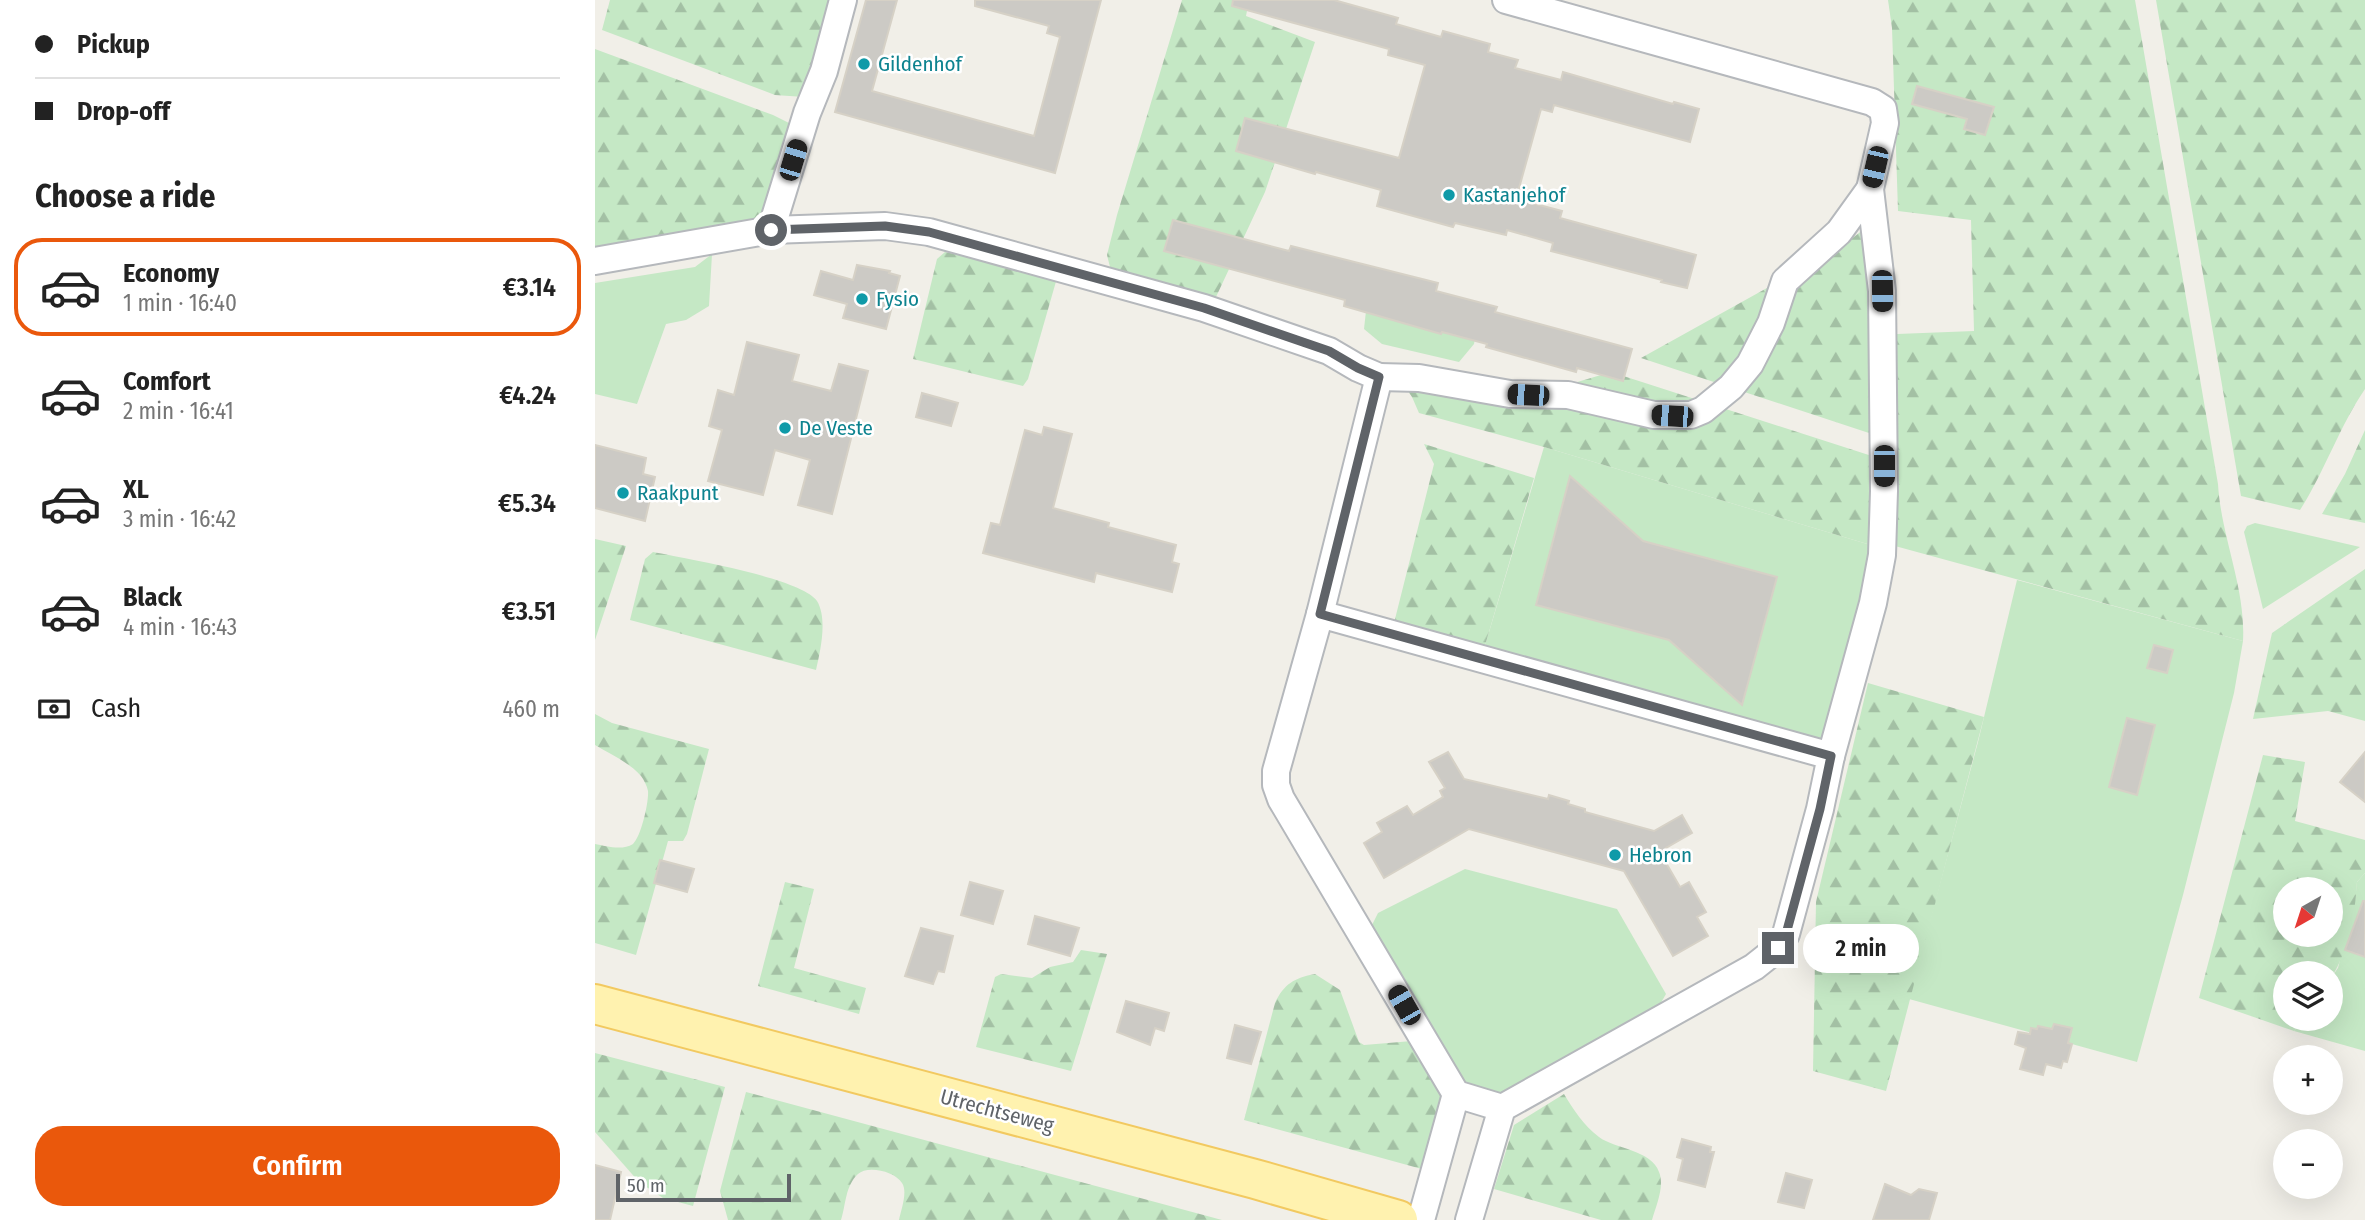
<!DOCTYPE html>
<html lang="en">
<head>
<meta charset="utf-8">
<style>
	:root { --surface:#fff; --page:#f2f2f2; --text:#222; --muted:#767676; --line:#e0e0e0; --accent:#ea580c }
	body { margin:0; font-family:"Fira Sans Condensed",sans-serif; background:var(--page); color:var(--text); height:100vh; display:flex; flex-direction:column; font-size:26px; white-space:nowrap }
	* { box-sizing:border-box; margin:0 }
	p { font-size:23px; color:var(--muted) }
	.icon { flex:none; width:38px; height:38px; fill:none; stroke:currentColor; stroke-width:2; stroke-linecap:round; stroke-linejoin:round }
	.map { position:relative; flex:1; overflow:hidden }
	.side { display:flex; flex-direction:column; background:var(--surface); width:595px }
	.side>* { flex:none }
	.top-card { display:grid; align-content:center; height:154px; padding:0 35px; background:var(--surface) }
	.needle { width:46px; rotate:219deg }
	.tools { position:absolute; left:1678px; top:877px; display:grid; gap:14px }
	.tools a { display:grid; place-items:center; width:70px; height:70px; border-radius:50%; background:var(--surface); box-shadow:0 7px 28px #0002; font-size:35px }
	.scale { position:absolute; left:21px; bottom:18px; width:175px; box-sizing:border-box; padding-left:7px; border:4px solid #5f6368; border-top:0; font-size:19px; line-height:24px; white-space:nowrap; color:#5f6368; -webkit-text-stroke:5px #fff; paint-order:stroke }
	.end { position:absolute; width:32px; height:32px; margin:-16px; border:9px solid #5f6368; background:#fff; box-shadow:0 0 0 4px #fff }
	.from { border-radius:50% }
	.bubble { position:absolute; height:49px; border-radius:24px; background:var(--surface); box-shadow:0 7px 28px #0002; font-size:23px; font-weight:600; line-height:49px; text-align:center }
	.car { position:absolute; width:21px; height:42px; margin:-21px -10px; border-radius:9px; box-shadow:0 0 5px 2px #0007; background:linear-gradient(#222 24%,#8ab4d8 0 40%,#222 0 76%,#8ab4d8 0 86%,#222 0) }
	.top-card b { display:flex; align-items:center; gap:24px; height:66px; font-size:26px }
	.top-card b+b { border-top:2px solid var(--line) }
	.top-card i { width:18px; height:18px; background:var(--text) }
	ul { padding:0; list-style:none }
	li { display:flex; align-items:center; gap:21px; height:98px; margin:0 14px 10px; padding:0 21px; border:4px solid transparent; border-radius:28px }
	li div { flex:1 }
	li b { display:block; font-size:26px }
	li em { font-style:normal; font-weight:600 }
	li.active { border-color:var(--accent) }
	li>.icon { width:63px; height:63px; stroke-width:1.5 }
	h2 { padding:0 35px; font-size:32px; line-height:84px }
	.pay { display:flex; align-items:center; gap:18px; height:77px; padding:0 35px; font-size:26px }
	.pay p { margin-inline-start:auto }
	.primary-button { display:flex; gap:14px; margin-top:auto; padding:14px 35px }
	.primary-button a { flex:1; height:80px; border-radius:28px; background:var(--accent); color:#fff; font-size:28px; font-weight:600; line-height:80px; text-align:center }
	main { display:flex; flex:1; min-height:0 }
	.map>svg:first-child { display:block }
	.green { fill:#c5e8c5 }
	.forest { fill:url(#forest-firs); fill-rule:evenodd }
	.building { fill:#cccac5; stroke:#d6d1c6; stroke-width:2 }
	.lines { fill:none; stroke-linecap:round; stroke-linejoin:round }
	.minor-casing { stroke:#b5b8bc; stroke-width:30 }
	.primary-casing { stroke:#f2c960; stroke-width:42 }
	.minor { stroke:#fff; stroke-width:26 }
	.primary { stroke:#fff2af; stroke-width:38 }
	.route { stroke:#5f6368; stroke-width:9 }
	.culture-dot { fill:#0f9aa8; stroke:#fff; stroke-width:2.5 }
	.labels { text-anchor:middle; stroke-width:5; stroke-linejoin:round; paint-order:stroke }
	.culture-label { font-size:21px; fill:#0d838f; stroke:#fff; text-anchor:start }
	.street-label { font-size:21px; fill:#5f6368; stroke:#fff }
</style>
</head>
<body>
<main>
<section class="side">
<div class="top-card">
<b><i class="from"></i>Pickup</b>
<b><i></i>Drop-off</b>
</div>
<h2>Choose a ride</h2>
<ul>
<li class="active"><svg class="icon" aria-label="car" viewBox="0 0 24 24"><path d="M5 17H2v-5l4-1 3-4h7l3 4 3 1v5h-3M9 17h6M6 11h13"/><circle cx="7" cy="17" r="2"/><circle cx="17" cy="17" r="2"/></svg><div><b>Economy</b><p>1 min · 16:40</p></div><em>€3.14</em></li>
<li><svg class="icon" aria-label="car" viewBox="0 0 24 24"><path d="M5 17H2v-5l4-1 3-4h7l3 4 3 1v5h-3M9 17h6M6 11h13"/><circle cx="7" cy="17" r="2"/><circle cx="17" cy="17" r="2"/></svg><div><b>Comfort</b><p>2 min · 16:41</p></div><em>€4.24</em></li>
<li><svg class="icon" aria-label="car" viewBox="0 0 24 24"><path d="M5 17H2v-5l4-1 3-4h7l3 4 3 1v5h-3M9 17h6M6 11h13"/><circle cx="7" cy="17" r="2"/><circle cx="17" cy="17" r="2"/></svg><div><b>XL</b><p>3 min · 16:42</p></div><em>€5.34</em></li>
<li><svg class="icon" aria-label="car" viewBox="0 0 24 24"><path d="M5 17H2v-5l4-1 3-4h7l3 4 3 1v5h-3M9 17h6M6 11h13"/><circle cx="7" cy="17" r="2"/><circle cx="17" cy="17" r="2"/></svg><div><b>Black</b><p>4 min · 16:43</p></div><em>€3.51</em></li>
</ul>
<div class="pay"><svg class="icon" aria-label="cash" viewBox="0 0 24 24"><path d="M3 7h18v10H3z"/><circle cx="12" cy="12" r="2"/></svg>Cash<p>460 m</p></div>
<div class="primary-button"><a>Confirm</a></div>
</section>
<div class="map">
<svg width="1770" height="1220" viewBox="0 0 1770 1220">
	<defs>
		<pattern id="forest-firs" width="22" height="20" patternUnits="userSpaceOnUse" patternTransform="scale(1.75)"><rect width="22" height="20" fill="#c5e8c5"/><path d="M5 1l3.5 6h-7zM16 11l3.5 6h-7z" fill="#a3c0a4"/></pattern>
	</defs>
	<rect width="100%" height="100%" fill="#f1efe8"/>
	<g class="green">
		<polygon points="117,254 114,306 91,320 71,324 42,404 0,394 0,283 100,267"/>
		<polygon points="771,311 881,333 879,344 864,362 787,344 769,329"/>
		<polygon points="949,447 1279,546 1231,744 889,649"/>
		<polygon points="1660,523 1765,547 1668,609 1649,532 1652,526"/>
		<polygon points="1422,580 1648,641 1639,693 1588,895 1542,1062 1314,999 1383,742"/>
		<polygon points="870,869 1022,909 1071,994 1060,1013 909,1098 871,1087 850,1057 777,925 783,913"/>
		<polygon points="1770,873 1770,1051 1699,1031 1708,1019 1736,1018 1736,978 1743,968 1760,901 1762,882"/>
	</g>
	<g class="forest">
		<polygon points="15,0 235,0 209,97 180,95 7,30"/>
		<polygon points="587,0 654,0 651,16 720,42 670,192 621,297 515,267 512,255 522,215"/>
		<path d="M1293 0H1540L1623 484C1626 537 1651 588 1648 641L1300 546 1302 334 1379 331 1376 220 1303 211 1297 28Z"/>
		<path d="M1561 0H1770V389C1744 427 1730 471 1705 510L1646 496Z"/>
		<polygon points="0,49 178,115 200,126 167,221 0,252"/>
		<polygon points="1278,222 1280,435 1046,358 1246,247"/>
		<polygon points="350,252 405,263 462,278 433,379 428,386 318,359 342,259"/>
		<polygon points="1016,372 1280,457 1279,546 949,447 824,413 817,397 803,376 879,388 979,383"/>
		<polygon points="1770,430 1770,523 1727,514 1750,474"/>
		<polygon points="829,444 939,478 889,649 799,623 839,464"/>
		<polygon points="0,539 31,546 0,640"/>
		<path d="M58 552C88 558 207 578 222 601 233 619 225 652 221 670L35 620 50 559Z"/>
		<polygon points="1770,569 1770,721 1733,711 1658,719 1677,633"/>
		<polygon points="1273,683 1389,717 1291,1091 1218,1071 1221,902"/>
		<path d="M0 714 17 723 114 749 92 834 88 841H73L41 955 0 943V844C11 846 27 851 38 844 46 837 54 802 53 791 52 786 49 780 46 776 35 763 15 754 0 745Z"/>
		<path d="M1668 755 1710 762 1700 821 1770 840V873L1762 882C1760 915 1754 950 1736 978V973H1690V1018L1708 1019 1699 1031 1604 998ZM1690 889H1736V934H1690Z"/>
		<polygon points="190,882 219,889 199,968 271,988 264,1014 163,986"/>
		<polygon points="486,950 512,954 476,1071 381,1047 400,977 406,974 437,978 455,967 478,962"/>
		<path d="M720 974 745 990 764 1042 769 1045 817 1041 852 1101 834 1171 649 1120 680 1003C689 984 699 978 720 974Z"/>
		<polygon points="0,1053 130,1087 98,1206 68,1198 44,1182 0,1132"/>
		<path d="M151 1092 627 1220H304C306 1210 313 1192 307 1183 300 1171 272 1165 263 1174 250 1186 251 1205 246 1220H133L125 1191Z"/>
		<path d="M969 1094C978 1109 989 1126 1004 1137 1020 1149 1057 1150 1064 1172 1070 1186 1061 1206 1057 1220H1006L899 1189 919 1125Z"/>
	</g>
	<g class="building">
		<polygon points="271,0 302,0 277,91 439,136 465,37 452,33 454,26 380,6 380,0 506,0 460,173 240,112"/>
		<polygon points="638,0 739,0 803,18 801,24 846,37 848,31 895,44 893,52 923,60 920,68 966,80 968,72 1078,104 1079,102 1104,109 1095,142 959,105 957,112 946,109 921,199 967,211 965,218 1101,255 1092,288 1066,282 1067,280 956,251 958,243 912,230 911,235 860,223 858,227 782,206 786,190 721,172 720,174 641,151 650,118 804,158 830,65 793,55 794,49 637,6"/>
		<polygon points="1322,86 1399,107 1390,135 1369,129 1372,119 1317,104"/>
		<polygon points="578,220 694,251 696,246 843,283 841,291 902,307 900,312 1037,349 1028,381 982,368 981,372 891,347 892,344 847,332 846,334 749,306 750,300 569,251"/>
		<polygon points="262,265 295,271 294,273 305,276 291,329 248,318 252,304 219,295 226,271 258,280"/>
		<polygon points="152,342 204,355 197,381 236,391 244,364 273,371 237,514 203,505 215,460 180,450 168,495 113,481 127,430 114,426 123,390 139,395"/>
		<polygon points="327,393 363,403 356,426 321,417"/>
		<polygon points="449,427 477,434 458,508 514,523 513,527 581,545 577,562 584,564 577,592 501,573 499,582 388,553 396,523 405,525 430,430 447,435"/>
		<polygon points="0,445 51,458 48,474 60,477 50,521 0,508"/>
		<polygon points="975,476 1048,541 1182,577 1147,705 1074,640 941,605"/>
		<polygon points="1559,645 1578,650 1572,673 1552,668"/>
		<polygon points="1532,718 1560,725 1542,795 1514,787"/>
		<polygon points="853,752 869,779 953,799 954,795 974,801 973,804 990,809 990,812 1059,831 1087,815 1097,833 1071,848 1073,853 1067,856 1085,887 1094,882 1111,912 1102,917 1113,936 1078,956 1029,871 874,829 789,878 769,843 787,832 782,823 812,806 818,815 848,797 845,791 850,788 834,762"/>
		<polygon points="1770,752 1770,802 1745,782"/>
		<polygon points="65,860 99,869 92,892 59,883"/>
		<polygon points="375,882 408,891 398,924 366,915"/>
		<polygon points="1768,901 1770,901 1770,957 1750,950"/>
		<polygon points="440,916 484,928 475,956 433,944"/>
		<polygon points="326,928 358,936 349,972 343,971 338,984 310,976"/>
		<polygon points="531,1001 574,1013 569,1031 560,1028 555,1045 522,1032"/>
		<polygon points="1459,1024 1477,1028 1473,1043 1477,1044 1472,1062 1468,1061 1466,1068 1451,1064 1448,1075 1425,1069 1431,1048 1420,1044 1423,1032 1435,1034 1436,1028 1442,1029 1443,1026 1457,1029"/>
		<polygon points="640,1025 666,1032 656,1064 632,1058"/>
		<polygon points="1087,1139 1116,1147 1115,1152 1119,1152 1110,1187 1083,1180 1088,1159 1082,1157"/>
		<polygon points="0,1165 26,1172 15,1220 0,1220"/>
		<polygon points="1191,1173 1217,1180 1209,1208 1183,1202"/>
		<polygon points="1290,1184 1316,1195 1324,1189 1342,1193 1334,1220 1278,1220"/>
	</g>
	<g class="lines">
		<g class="minor-casing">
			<g id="minor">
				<polyline points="911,0 1277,102 1288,109 1290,123 1275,189 1287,291 1289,491 1287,555 1278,603 1236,756"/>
				<polyline points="176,230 212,113 229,71 248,0"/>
				<polyline points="0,261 176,230 290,226 334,232 609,308 734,351 763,368 784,377 725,614 681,771 681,785 686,799 861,1094 907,1108"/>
				<polyline points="784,377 824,378 915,394 973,395 1059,415 1096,415 1108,410 1136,387 1155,364 1176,323 1190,281 1244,232 1275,189"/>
				<polyline points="725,614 1236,756 1225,809 1191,934 1183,948 1159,967 907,1108 874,1220"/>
				<polyline points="826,1220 861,1094"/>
			</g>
		</g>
		<g class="primary-casing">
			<polyline id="primary" points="0,1004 660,1179 803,1220"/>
		</g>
		<use href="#minor" class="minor"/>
		<use href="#primary" class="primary"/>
	</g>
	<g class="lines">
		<polyline class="route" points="176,230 290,226 334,232 609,308 734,351 763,368 784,377 725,614 1236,756 1225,809 1191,934 1183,948"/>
	</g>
	<g class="culture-dot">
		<circle cx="269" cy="64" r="7"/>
		<circle cx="854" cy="195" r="7"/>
		<circle cx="267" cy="299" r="7"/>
		<circle cx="190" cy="428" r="7"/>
		<circle cx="28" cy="493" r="7"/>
		<circle cx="1020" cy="855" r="7"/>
	</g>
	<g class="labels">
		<g class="culture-label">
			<text x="283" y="71">Gildenhof</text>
			<text x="868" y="202">Kastanjehof</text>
			<text x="281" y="306">Fysio</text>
			<text x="204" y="435">De Veste</text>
			<text x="42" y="500">Raakpunt</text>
			<text x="1034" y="862">Hebron</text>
		</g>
		<g class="street-label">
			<text transform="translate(402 1111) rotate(15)" y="7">Utrechtseweg</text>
		</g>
	</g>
</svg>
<div class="tools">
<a><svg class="needle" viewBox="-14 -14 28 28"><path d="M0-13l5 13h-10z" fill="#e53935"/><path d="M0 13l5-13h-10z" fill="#767676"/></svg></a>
<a><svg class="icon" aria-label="layers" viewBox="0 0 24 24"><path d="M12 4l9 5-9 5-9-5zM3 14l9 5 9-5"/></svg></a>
<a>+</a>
<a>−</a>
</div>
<div class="scale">50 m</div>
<i class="end from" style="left:176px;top:230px"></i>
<i class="end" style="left:1183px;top:948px"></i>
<div class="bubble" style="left:1208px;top:924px;width:116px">2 min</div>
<i class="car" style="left:198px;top:160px;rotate:17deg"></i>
<i class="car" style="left:1280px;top:167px;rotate:193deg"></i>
<i class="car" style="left:1287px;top:291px;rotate:179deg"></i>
<i class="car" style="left:933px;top:395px;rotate:273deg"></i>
<i class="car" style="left:1077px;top:416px;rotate:274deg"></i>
<i class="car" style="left:1289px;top:466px;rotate:180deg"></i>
<i class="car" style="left:809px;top:1005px;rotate:330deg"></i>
</div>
</main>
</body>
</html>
